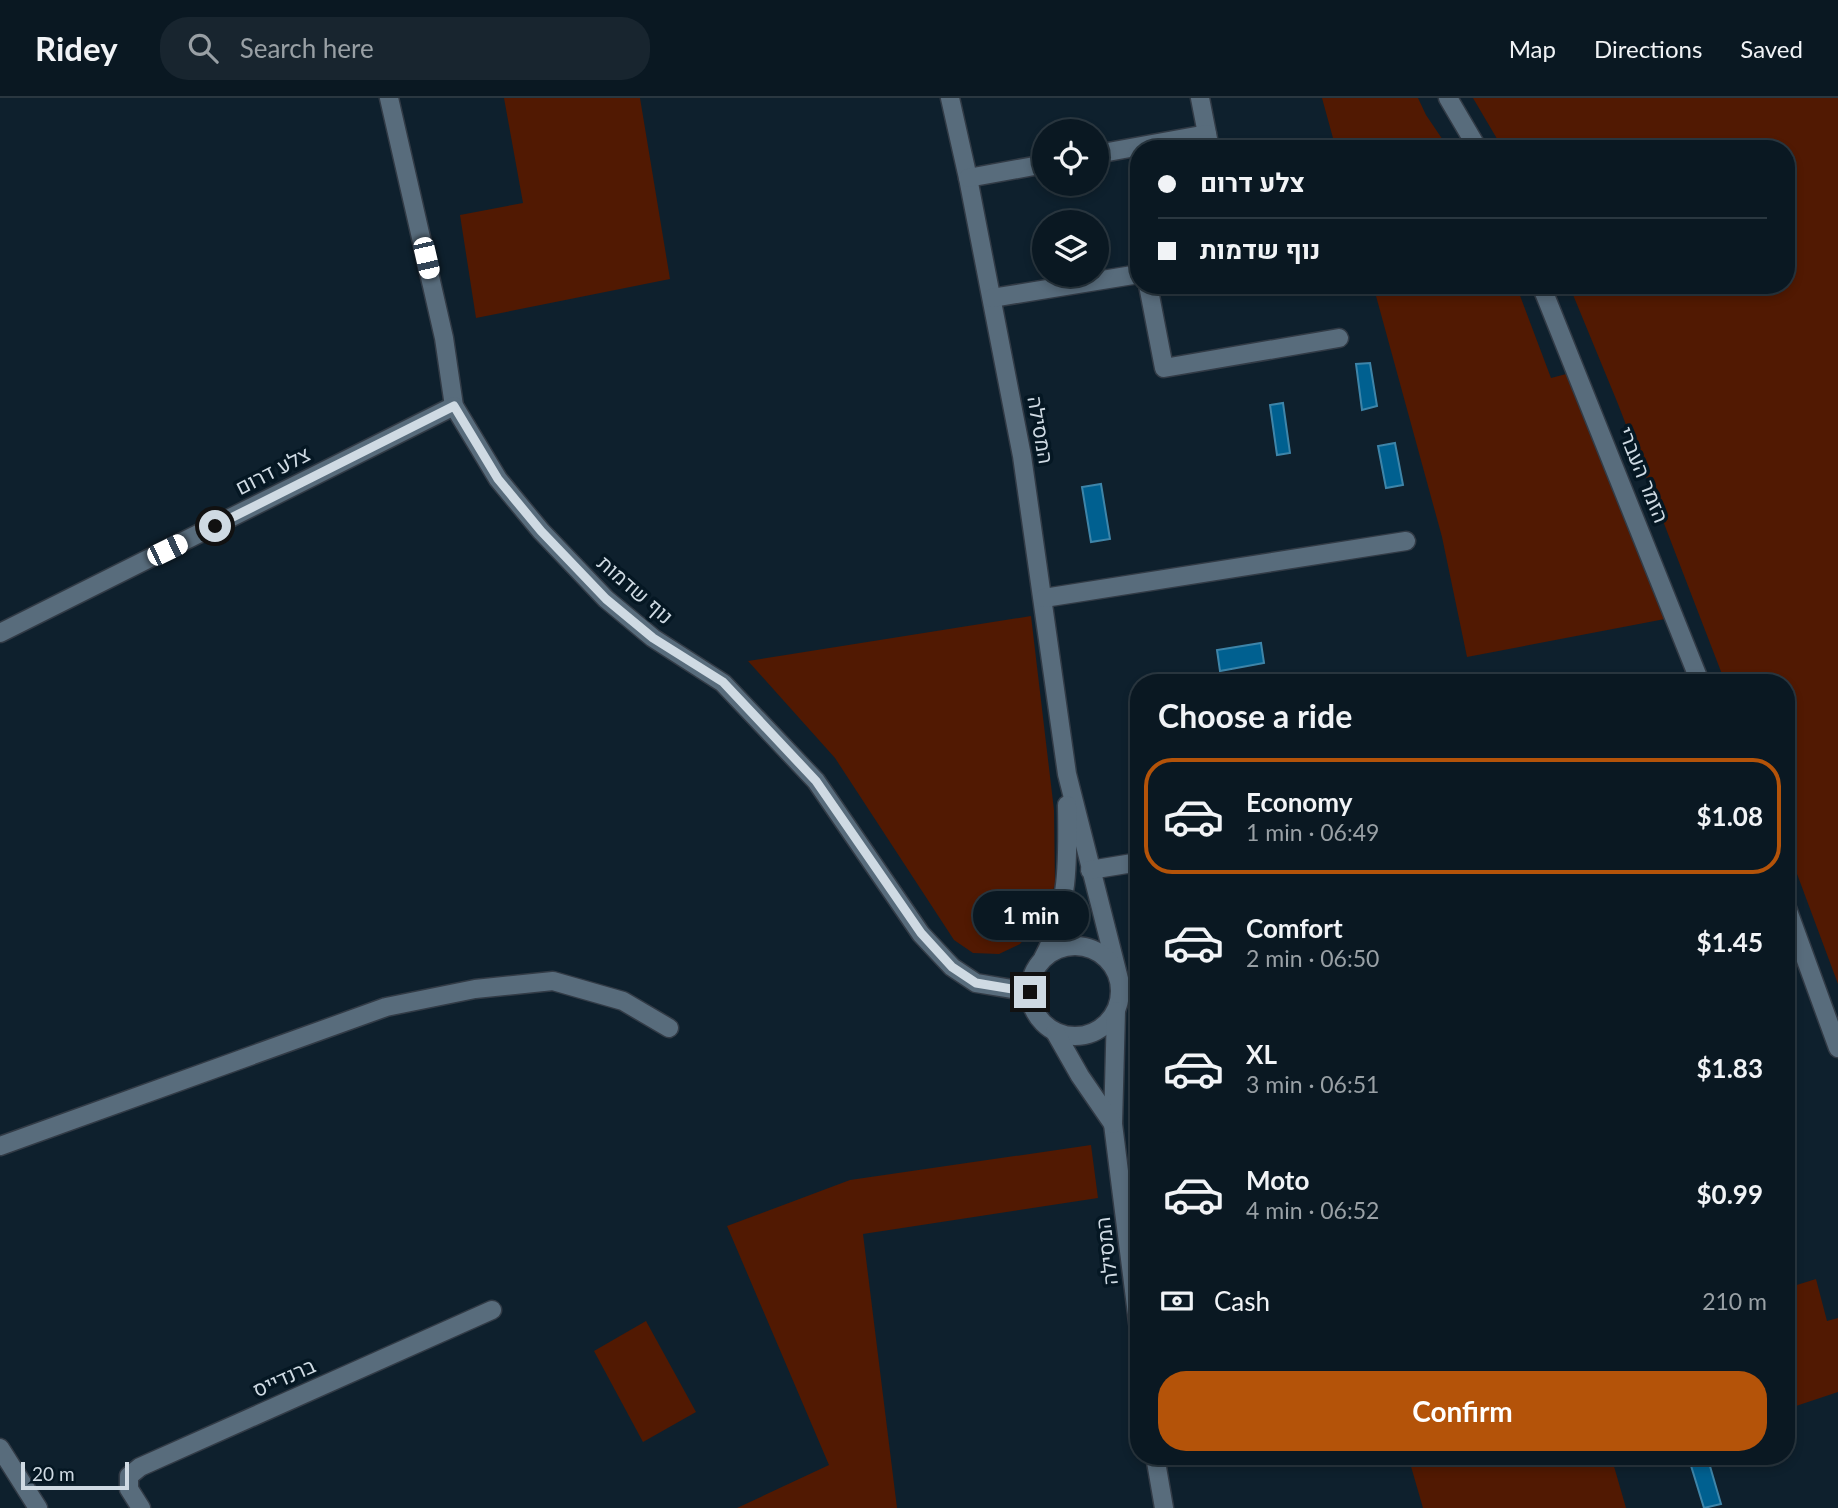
<!DOCTYPE html>
<html lang="en">
<head>
<meta charset="utf-8">
<style>
	:root { --surface:#0a1822; --page:#18252f; --text:#f1f3f6; --muted:#99a0a5; --line:#2a3740; --accent:#b45309 }
	body { margin:0; font-family:Lato,Heebo,sans-serif; background:var(--page); color:var(--text); height:100vh; display:flex; flex-direction:column; font-size:26px; white-space:nowrap }
	* { box-sizing:border-box; margin:0 }
	p { font-size:23px; color:var(--muted) }
	.icon { flex:none; width:38px; height:38px; fill:none; stroke:currentColor; stroke-width:2; stroke-linecap:round; stroke-linejoin:round }
	.map { position:relative; flex:1; overflow:hidden }
	.drawer { position:absolute; left:1130px; top:576px; width:665px; height:791px; display:flex; flex-direction:column; background:var(--surface); border-radius:28px; box-shadow:0 4px 10px #0003,0 0 0 2px var(--line) }
	.drawer>* { flex:none }
	.hud { position:absolute; left:1130px; top:42px; width:665px; height:154px; border-radius:28px; box-shadow:0 4px 10px #0003,0 0 0 2px var(--line); display:grid; align-content:center; height:154px; padding:0 28px; background:var(--surface) }
	.buttons { position:absolute; left:1032px; top:21px; display:grid; gap:14px }
	.buttons a { display:grid; place-items:center; width:77px; height:77px; border-radius:50%; background:var(--surface); box-shadow:0 4px 10px #0003,0 0 0 2px var(--line); font-size:35px }
	.scale { position:absolute; left:21px; bottom:18px; width:108px; box-sizing:border-box; padding-left:7px; border:4px solid #cfdae3; border-top:0; font-size:19px; line-height:24px; white-space:nowrap; color:#cfdae3; -webkit-text-stroke:5px #051723; paint-order:stroke }
	.end { position:absolute; width:32px; height:32px; margin:-16px; border:9px solid #cfdae3; background:#111; box-shadow:0 0 0 4px #111 }
	.from { border-radius:50% }
	.bubble { position:absolute; height:49px; border-radius:24px; background:var(--surface); box-shadow:0 4px 10px #0003,0 0 0 2px var(--line); font-size:23px; font-weight:700; line-height:49px; text-align:center }
	.car { position:absolute; width:21px; height:42px; margin:-21px -10px; border-radius:9px; box-shadow:0 0 5px 2px #0007; background:linear-gradient(#fff 24%,#345 0 40%,#fff 0 76%,#345 0 86%,#fff 0) }
	.hud b { display:flex; align-items:center; gap:24px; height:66px; font-size:26px }
	.hud b+b { border-top:2px solid var(--line) }
	.hud i { width:18px; height:18px; background:var(--text) }
	ul { padding:0; list-style:none }
	li { display:flex; align-items:center; gap:21px; height:116px; margin:0 14px 10px; padding:0 14px; border:4px solid transparent; border-radius:28px }
	li div { flex:1 }
	li b { display:block; font-size:26px }
	li em { font-style:normal; font-weight:700 }
	li.selected { border-color:var(--accent) }
	li>.icon { width:63px; height:63px; stroke-width:1.5 }
	h2 { padding:0 28px; font-size:32px; line-height:84px }
	.pay { display:flex; align-items:center; gap:18px; height:77px; padding:0 28px; font-size:26px }
	.pay p { margin-inline-start:auto }
	.cta { display:flex; gap:14px; margin-top:auto; padding:14px 28px }
	.cta a { flex:1; height:80px; border-radius:28px; background:var(--accent); color:#fff; font-size:28px; font-weight:700; line-height:80px; text-align:center }
	header { display:flex; align-items:center; gap:42px; box-sizing:border-box; height:98px; padding:0 35px; background:var(--surface); border-bottom:2px solid var(--line) }
	header strong { font-size:33px }
	nav { display:flex; gap:38px; margin-inline-start:auto; font-size:24px }
	.search { width:490px; height:63px; background:var(--page); display:flex; align-items:center; gap:18px; box-sizing:border-box; padding:0 24px; border-radius:28px; color:var(--muted); font-size:26px }
	.map>svg:first-child { display:block }
	.green { fill:#511902 }
	.water { fill:#006090; stroke:#3e85a9; stroke-width:2 }
	.lines { fill:none; stroke-linecap:round; stroke-linejoin:round }
	.minor-casing { stroke:#323b46; stroke-width:21 }
	.minor { stroke:#586c7c; stroke-width:18 }
	.route { stroke:#cfdae3; stroke-width:9 }
	.labels { text-anchor:middle; stroke-width:7; stroke-linejoin:round; paint-order:stroke }
	.street-label { font-size:21px; fill:#cfdae3; stroke:#051723 }
</style>
</head>
<body>
<header>
<strong>Ridey</strong>
<div class="search"><svg class="icon" aria-label="search" viewBox="0 0 24 24"><circle cx="10" cy="10" r="6"/><path d="M15 15l6 6"/></svg>Search here</div>
<nav><a>Map</a><a>Directions</a><a>Saved</a></nav>
</header>
<div class="map">
<svg width="1838" height="1410" viewBox="0 0 1838 1410">
	<rect width="100%" height="100%" fill="#0e202d"/>
	<g class="green">
		<polygon points="504,0 640,0 670,181 476,220 460,117 523,105"/>
		<polygon points="1322,0 1418,0 1426,17 1449,51 1336,51"/>
		<polygon points="1473,0 1838,0 1838,886 1787,749 1787,584 1725,584 1618,306 1569,187 1787,187 1787,51 1503,51"/>
		<polygon points="1373,187 1516,187 1551,280 1570,275 1665,521 1467,559 1442,439"/>
		<polygon points="1031,518 1054,712 1055,787 1038,825 1020,846 999,856 973,855 954,842 835,660 748,563"/>
		<polygon points="1091,1047 1098,1100 863,1136 897,1410 737,1410 829,1367 727,1128 850,1082"/>
		<polygon points="1816,1181 1827,1223 1838,1220 1838,1294 1787,1311 1787,1190"/>
		<polygon points="646,1223 696,1314 643,1344 594,1253"/>
		<polygon points="1408,1358 1611,1358 1626,1410 1423,1410"/>
	</g>
	<g class="water">
		<polygon points="1370,265 1377,308 1362,312 1356,266"/>
		<polygon points="1283,305 1290,355 1277,357 1270,307"/>
		<polygon points="1395,345 1403,387 1386,390 1378,348"/>
		<polygon points="1101,386 1110,441 1091,444 1082,389"/>
		<polygon points="1261,545 1264,565 1220,573 1217,552"/>
		<polygon points="1688,1358 1707,1358 1721,1406 1704,1410"/>
	</g>
	<g class="lines">
		<g class="minor-casing">
			<g id="minor">
				<polyline points="389,0 444,240 454,308 498,381 541,433 606,501 653,540 723,585 816,683 921,836 952,869 976,885 1030,894"/>
				<polyline points="950,0 968,80 1022,358 1067,676 1120,885"/>
				<polyline points="1200,0 1210,51"/>
				<polyline points="1448,0 1478,51"/>
				<polyline points="1097,56 1207,36"/>
				<polyline points="968,80 1045,66"/>
				<polyline points="1148,187 1164,270 1339,240"/>
				<polyline points="1541,187 1700,584"/>
				<polyline points="992,200 1139,176"/>
				<polyline points="1044,500 1406,443"/>
				<polyline points="0,535 454,308"/>
				<polyline points="1090,772 1139,764"/>
				<polyline points="1787,810 1838,950"/>
				<circle cx="1075" cy="893" r="45"/>
				<path d="M1043 860C1069 813 1068 760 1067 707"/>
				<polyline points="1116,913 1113,1026 1139,1232"/>
				<polyline points="1055,934 1080,978 1113,1026"/>
				<polyline points="0,1048 386,909 475,891 553,883 623,903 669,930"/>
				<polyline points="0,1350 38,1410"/>
				<polyline points="1155,1358 1164,1410"/>
				<polyline points="141,1410 129,1391 129,1378 140,1369 492,1212"/>
			</g>
		</g>
		<use href="#minor" class="minor"/>
	</g>
	<g class="lines">
		<polyline class="route" points="215,428 454,308 498,381 541,433 606,501 653,540 723,584 816,683 921,835 952,869 976,885 1030,894"/>
	</g>
	<g class="labels">
		<g class="street-label">
			<text transform="translate(1040 332) rotate(80)" y="7">המסילה</text>
			<text transform="translate(273 373) rotate(-27)" y="7">צלע דרום</text>
			<text transform="translate(1643 377) rotate(68)" y="7">הזמר העברי</text>
			<text transform="translate(635 492) rotate(41)" y="7">נוף שדמות</text>
			<text transform="translate(1107 1153) rotate(-97)" y="7">המסילה</text>
			<text transform="translate(284 1280) rotate(-24)" y="7">ברנדייס</text>
		</g>
	</g>
</svg>
<div class="buttons">
<a><svg class="icon" aria-label="locate" viewBox="0 0 24 24"><circle cx="12" cy="12" r="6"/><path d="M12 2v4M12 18v4M2 12h4M18 12h4"/></svg></a>
<a><svg class="icon" aria-label="layers" viewBox="0 0 24 24"><path d="M12 4l9 5-9 5-9-5zM3 14l9 5 9-5"/></svg></a>
</div>
<div class="scale">20 m</div>
<i class="end from" style="left:215px;top:428px"></i>
<i class="end" style="left:1030px;top:894px"></i>
<div class="bubble" style="left:973px;top:793px;width:116px">1 min</div>
<i class="car" style="left:426px;top:160px;rotate:167deg"></i>
<i class="car" style="left:167px;top:452px;rotate:64deg"></i>
<div class="hud">
<b><i class="from"></i>צלע דרום</b>
<b><i></i>נוף שדמות</b>
</div>
<section class="drawer">
<h2>Choose a ride</h2>
<ul>
<li class="selected"><svg class="icon" aria-label="car" viewBox="0 0 24 24"><path d="M5 17H2v-5l4-1 3-4h7l3 4 3 1v5h-3M9 17h6M6 11h13"/><circle cx="7" cy="17" r="2"/><circle cx="17" cy="17" r="2"/></svg><div><b>Economy</b><p>1 min · 06:49</p></div><em>$1.08</em></li>
<li><svg class="icon" aria-label="car" viewBox="0 0 24 24"><path d="M5 17H2v-5l4-1 3-4h7l3 4 3 1v5h-3M9 17h6M6 11h13"/><circle cx="7" cy="17" r="2"/><circle cx="17" cy="17" r="2"/></svg><div><b>Comfort</b><p>2 min · 06:50</p></div><em>$1.45</em></li>
<li><svg class="icon" aria-label="car" viewBox="0 0 24 24"><path d="M5 17H2v-5l4-1 3-4h7l3 4 3 1v5h-3M9 17h6M6 11h13"/><circle cx="7" cy="17" r="2"/><circle cx="17" cy="17" r="2"/></svg><div><b>XL</b><p>3 min · 06:51</p></div><em>$1.83</em></li>
<li><svg class="icon" aria-label="car" viewBox="0 0 24 24"><path d="M5 17H2v-5l4-1 3-4h7l3 4 3 1v5h-3M9 17h6M6 11h13"/><circle cx="7" cy="17" r="2"/><circle cx="17" cy="17" r="2"/></svg><div><b>Moto</b><p>4 min · 06:52</p></div><em>$0.99</em></li>
</ul>
<div class="pay"><svg class="icon" aria-label="cash" viewBox="0 0 24 24"><path d="M3 7h18v10H3z"/><circle cx="12" cy="12" r="2"/></svg>Cash<p>210 m</p></div>
<div class="cta"><a>Confirm</a></div>
</section>
</div>
</body>
</html>
